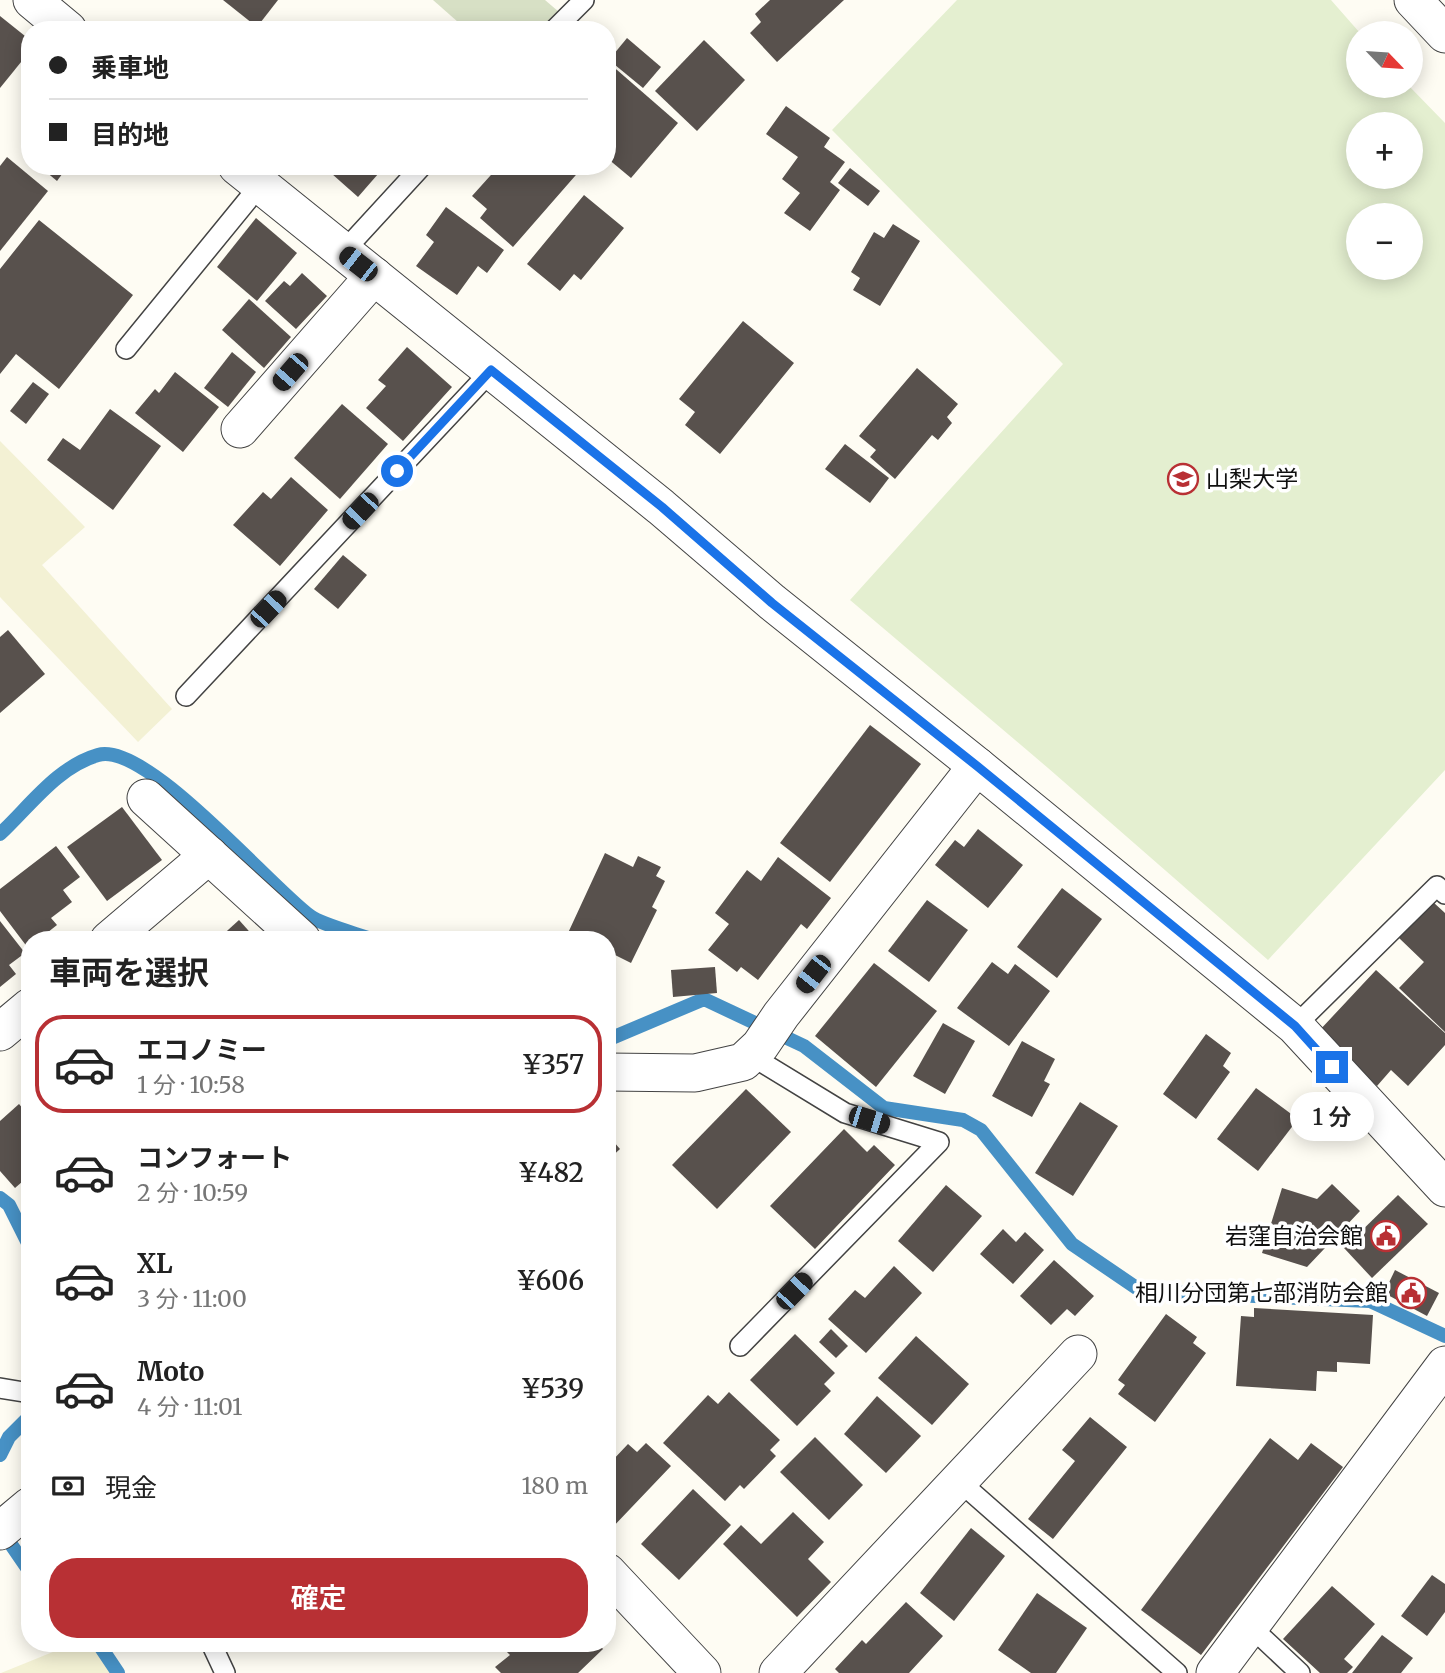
<!DOCTYPE html>
<html lang="ja">
<head>
<meta charset="utf-8">
<style>
	:root { --surface:#fff; --page:#f2f2f2; --text:#222; --muted:#767676; --line:#e0e0e0; --accent:#b83034 }
	body { margin:0; font-family:Merriweather,"Noto Sans JP",serif; background:var(--page); color:var(--text); height:100vh; display:flex; flex-direction:column; font-size:26px; white-space:nowrap }
	* { box-sizing:border-box; margin:0 }
	p { font-size:23px; color:var(--muted) }
	.icon { flex:none; width:38px; height:38px; fill:none; stroke:currentColor; stroke-width:2; stroke-linecap:round; stroke-linejoin:round }
	.map { position:relative; flex:1; overflow:hidden }
	.drawer { position:absolute; left:21px; top:931px; width:595px; height:721px; display:flex; flex-direction:column; background:var(--surface); border-radius:28px; box-shadow:0 4px 18px #0003 }
	.drawer>* { flex:none }
	.guide { position:absolute; left:21px; top:21px; width:595px; height:154px; border-radius:28px; box-shadow:0 4px 18px #0003; display:grid; align-content:center; height:154px; padding:0 28px; background:var(--surface) }
	.needle { width:46px; rotate:115deg }
	.fabs { position:absolute; left:1346px; top:21px; display:grid; gap:14px }
	.fabs a { display:grid; place-items:center; width:77px; height:77px; border-radius:50%; background:var(--surface); box-shadow:0 4px 18px #0003; font-size:35px }
	.end { position:absolute; width:32px; height:32px; margin:-16px; border:9px solid #1a73e8; background:#fff; box-shadow:0 0 0 4px #fff }
	.from { border-radius:50% }
	.bubble { position:absolute; height:49px; border-radius:24px; background:var(--surface); box-shadow:0 4px 18px #0003; font-size:23px; font-weight:600; line-height:49px; text-align:center }
	.car { position:absolute; width:21px; height:42px; margin:-21px -10px; border-radius:9px; box-shadow:0 0 5px 2px #0007; background:linear-gradient(#222 24%,#8ab4d8 0 40%,#222 0 76%,#8ab4d8 0 86%,#222 0) }
	.guide b { display:flex; align-items:center; gap:24px; height:66px; font-size:26px }
	.guide b+b { border-top:2px solid var(--line) }
	.guide i { width:18px; height:18px; background:var(--text) }
	ul { padding:0; list-style:none }
	li { display:flex; align-items:center; gap:21px; height:98px; margin:0 14px 10px; padding:0 14px; border:4px solid transparent; border-radius:28px }
	li div { flex:1 }
	li b { display:block; font-size:26px }
	li em { font-style:normal; font-weight:600 }
	li.current { border-color:var(--accent) }
	li>.icon { width:63px; height:63px; stroke-width:1.5 }
	h2 { padding:0 28px; font-size:32px; line-height:84px }
	.pay { display:flex; align-items:center; gap:18px; height:77px; padding:0 28px; font-size:26px }
	.pay p { margin-inline-start:auto }
	.primary-button { display:flex; gap:14px; margin-top:auto; padding:14px 28px }
	.primary-button a { flex:1; height:80px; border-radius:28px; background:var(--accent); color:#fff; font-size:28px; font-weight:600; line-height:80px; text-align:center }
	.map>svg:first-child { display:block }
	.farmland { fill:#f3f1d4 }
	.cemetery { fill:#d7e0c5 }
	.pitch { fill:#e4efd0; fill-rule:evenodd }
	.lines { fill:none; stroke-linecap:round; stroke-linejoin:round }
	.stream { stroke:#4791c5; stroke-width:14 }
	.building { fill:#58514d }
	.lane-casing { stroke:#434343; stroke-width:22 }
	.street-casing { stroke:#434343; stroke-width:39 }
	.lane { stroke:#fff; stroke-width:19 }
	.street { stroke:#fff; stroke-width:37 }
	.route { stroke:#1a73e8; stroke-width:9 }
	.labels { text-anchor:middle; stroke-width:7; stroke-linejoin:round; paint-order:stroke }
	.poi-label { font-size:23px; fill:#101010; stroke:#fff; text-anchor:end }
</style>
</head>
<body>
<div class="map">
<svg width="1445" height="1673" viewBox="0 0 1445 1673">
	<rect width="100%" height="100%" fill="#fefcf3"/>
	<g class="farmland">
		<polygon points="0,441 85,527 42,565 172,709 138,742 0,597"/>
		<polygon points="75,1643 98,1643 118,1673 1,1673"/>
	</g>
	<polygon class="cemetery" points="433,0 545,0 566,18 554,30 467,30"/>
	<path class="pitch" d="M957 0H1331L1360 33H1358V86H1409L1445 123V770L1268 960 1048 768 850 600 1063 364 832 130ZM1410 124V177H1358V124ZM1358 215H1410V268H1358Z"/>
	<g class="lines">
		<g class="stream">
			<path d="M0 834C30 806 57 767 98 755 146 741 269 886 310 916 322 925 358 934 374 940"/>
			<polyline points="607,1040 704,999 804,1046 884,1108 963,1120 981,1130 1072,1244 1141,1291 1370,1301 1445,1336"/>
			<polyline points="0,1198 9,1205 30,1247"/>
			<polyline points="0,1455 9,1437 30,1416"/>
			<polyline points="1,1530 30,1572"/>
			<polyline points="98,1643 118,1673"/>
		</g>
	</g>
	<g class="building">
		<polygon points="223,0 278,0 257,27"/>
		<polygon points="770,0 844,0 777,62 750,33 761,22 755,14"/>
		<polygon points="0,16 30,40 30,51 0,88"/>
		<polygon points="627,38 661,67 643,88 609,60"/>
		<polygon points="704,40 745,80 697,131 655,91"/>
		<polygon points="609,63 678,123 631,178 607,158"/>
		<polygon points="786,106 830,138 824,147 845,162 830,182 840,190 810,231 784,213 800,193 782,179 798,157 766,134"/>
		<polygon points="7,157 48,191 0,251 0,166"/>
		<polygon points="39,166 68,166 57,181"/>
		<polygon points="323,166 385,166 358,197"/>
		<polygon points="499,166 580,166 582,168 513,247 480,218 487,209 472,196"/>
		<polygon points="850,168 880,191 868,206 838,183"/>
		<polygon points="584,195 624,228 581,280 574,274 560,291 527,264"/>
		<polygon points="446,207 504,250 487,273 478,266 457,295 416,266 434,242 426,235"/>
		<polygon points="256,218 297,253 257,301 217,267"/>
		<polygon points="39,220 133,295 59,389 16,354 0,374 0,269"/>
		<polygon points="893,224 920,241 880,306 853,290 860,278 851,272 874,232 884,238"/>
		<polygon points="302,273 327,296 296,329 265,301 284,281 290,286"/>
		<polygon points="249,299 291,337 264,368 222,330"/>
		<polygon points="743,321 794,363 720,454 685,425 695,412 679,399"/>
		<polygon points="407,347 452,387 403,441 366,408 386,386 378,380"/>
		<polygon points="232,352 256,372 228,407 204,388"/>
		<polygon points="917,368 958,404 947,417 952,423 938,440 932,435 895,479 870,457 876,450 859,436"/>
		<polygon points="175,372 219,407 183,452 135,413 155,389 159,393"/>
		<polygon points="33,382 49,394 26,424 10,411"/>
		<polygon points="342,404 388,444 340,499 294,458"/>
		<polygon points="110,409 161,446 113,510 47,460 63,438 80,450"/>
		<polygon points="845,444 889,478 870,503 825,469"/>
		<polygon points="291,477 328,510 280,566 233,525 263,492 271,499"/>
		<polygon points="343,555 367,575 338,609 314,589"/>
		<polygon points="8,630 45,674 0,713 0,637"/>
		<polygon points="870,725 921,764 830,882 780,843"/>
		<polygon points="122,807 162,860 107,901 67,847"/>
		<polygon points="978,829 1023,865 988,908 935,865 955,840 964,847"/>
		<polygon points="56,846 80,877 63,890 72,902 51,918 57,925 38,940 30,940 28,948 0,911 0,889"/>
		<polygon points="605,853 633,867 638,856 661,867 656,876 665,881 652,907 657,910 631,963 607,951 607,940 583,940 568,933"/>
		<polygon points="778,857 831,898 807,929 801,924 758,980 741,967 737,972 708,950 729,924 715,913 747,870 761,881"/>
		<polygon points="1062,888 1102,919 1057,978 1017,947"/>
		<polygon points="927,900 968,930 929,982 888,951"/>
		<polygon points="1433,902 1445,913 1445,1032 1399,988 1424,962 1399,938"/>
		<polygon points="239,920 257,940 217,940"/>
		<polygon points="0,921 25,953 9,965 16,974 0,987"/>
		<polygon points="992,962 1008,974 1015,964 1050,991 1009,1046 957,1008"/>
		<polygon points="874,963 937,1011 876,1087 815,1036"/>
		<polygon points="715,967 717,993 673,997 671,970"/>
		<polygon points="1376,970 1445,1033 1445,1045 1408,1086 1391,1070 1377,1086 1318,1032"/>
		<polygon points="943,1023 975,1041 945,1094 913,1076"/>
		<polygon points="1206,1034 1231,1053 1223,1066 1230,1072 1196,1119 1163,1094"/>
		<polygon points="1022,1041 1055,1059 1044,1081 1050,1084 1032,1117 992,1096"/>
		<polygon points="1256,1088 1298,1119 1258,1171 1217,1139"/>
		<polygon points="746,1089 791,1132 717,1209 672,1165"/>
		<polygon points="1080,1102 1118,1126 1073,1196 1035,1173"/>
		<polygon points="19,1104 30,1117 30,1175 15,1188 0,1171 0,1121"/>
		<polygon points="844,1129 867,1152 874,1145 895,1165 815,1249 770,1206"/>
		<polygon points="607,1134 620,1149 607,1161"/>
		<polygon points="1332,1184 1360,1211 1307,1267 1262,1253 1282,1188 1317,1199"/>
		<polygon points="946,1185 982,1216 933,1272 898,1241"/>
		<polygon points="1398,1195 1428,1224 1372,1278 1344,1248"/>
		<polygon points="1003,1229 1016,1242 1025,1232 1044,1250 1013,1284 980,1254"/>
		<polygon points="1054,1260 1094,1296 1075,1316 1067,1309 1051,1325 1020,1296"/>
		<polygon points="894,1266 922,1293 866,1353 828,1319 855,1290 865,1298"/>
		<polygon points="1395,1270 1439,1293 1427,1316 1384,1293"/>
		<polygon points="1254,1308 1373,1315 1370,1364 1337,1362 1337,1372 1317,1371 1316,1391 1236,1386 1241,1316 1254,1317"/>
		<polygon points="1166,1314 1197,1337 1193,1343 1206,1353 1155,1422 1118,1394 1125,1385 1118,1380"/>
		<polygon points="831,1329 848,1346 836,1358 819,1342"/>
		<polygon points="795,1334 835,1373 824,1384 831,1391 797,1426 750,1380"/>
		<polygon points="916,1336 969,1384 932,1425 878,1378"/>
		<polygon points="729,1392 780,1440 770,1450 776,1456 744,1489 740,1485 725,1501 663,1443 708,1395 718,1404"/>
		<polygon points="877,1396 921,1436 886,1473 844,1434"/>
		<polygon points="1090,1417 1127,1447 1053,1539 1028,1519 1075,1461 1062,1450"/>
		<polygon points="815,1437 863,1485 829,1520 780,1472"/>
		<polygon points="1270,1438 1298,1460 1311,1443 1343,1467 1201,1655 1141,1610"/>
		<polygon points="646,1443 671,1466 610,1530 607,1527 607,1458 611,1462 628,1444 637,1452"/>
		<polygon points="693,1489 731,1525 679,1580 641,1544"/>
		<polygon points="793,1512 824,1542 808,1559 831,1582 797,1617 723,1544 741,1525 761,1544"/>
		<polygon points="971,1528 1005,1556 954,1621 920,1593"/>
		<polygon points="1432,1575 1445,1584 1445,1612 1427,1636 1401,1616"/>
		<polygon points="1332,1586 1375,1624 1344,1659 1353,1667 1347,1673 1320,1673 1283,1639"/>
		<polygon points="1037,1593 1087,1628 1056,1673 1031,1673 998,1650"/>
		<polygon points="906,1602 943,1636 909,1673 839,1673 835,1669 862,1640 866,1644"/>
		<polygon points="1382,1635 1413,1658 1401,1673 1352,1673"/>
		<polygon points="512,1643 598,1643 603,1649 578,1673 501,1673 495,1667 510,1655 505,1650"/>
	</g>
	<g class="lines">
		<g class="lane-casing">
			<g id="lane">
				<polyline points="554,30 584,0"/>
				<polyline points="343,252 422,166"/>
				<polyline points="126,349 260,185"/>
				<polyline points="186,696 491,371"/>
				<polyline points="1295,1026 1437,886 1445,894"/>
				<polyline points="740,1346 939,1142 845,1113 750,1055"/>
				<polyline points="0,1388 30,1393"/>
				<polyline points="959,1481 1177,1673"/>
				<polyline points="1250,1626 1300,1673"/>
				<polyline points="211,1643 225,1673"/>
			</g>
		</g>
		<g class="street-casing">
			<g id="street">
				<polyline points="32,0 68,30"/>
				<polyline points="1413,0 1445,34"/>
				<polyline points="237,166 661,507 772,602 977,766 1295,1026 1445,1188"/>
				<polyline points="240,429 374,276"/>
				<polyline points="146,798 302,940"/>
				<polyline points="109,940 209,855"/>
				<polyline points="0,1032 30,1007"/>
				<polyline points="607,1072 695,1073 743,1062 760,1046 781,1015 977,766"/>
				<polyline points="0,1531 30,1506"/>
				<polyline points="607,1572 702,1673"/>
				<polyline points="778,1673 1078,1354"/>
				<polyline points="1215,1673 1445,1365"/>
			</g>
		</g>
		<use href="#lane" class="lane"/>
		<use href="#street" class="street"/>
	</g>
	<g class="lines">
		<polyline class="route" points="397,471 491,370 662,507 772,603 977,766 1295,1026 1332,1067"/>
	</g>
	<defs>
		<g id="university-ring" transform="scale(1.575)"><circle r="9.5" fill="#fff" stroke="#b83034" stroke-width="1.5"/><path d="M0-5L7-2L0 1L-7-2ZM-4 1L0 2.5L4 1V4Q0 6-4 4Z" fill="#b83034"/></g>
		<g id="civic-ring" transform="scale(1.575)"><circle r="9.5" fill="#fff" stroke="#b83034" stroke-width="1.5"/><path d="M-.6-6.5H3V-4.5H.6V-3L4-1V1h2V6H-6V1h2V-1L-.6-3ZM-1.2 2.5V6h2.4V2.5Z" fill="#b83034"/></g>
	</defs>
	<g fill-rule="evenodd">
		<use href="#university-ring" x="1183" y="479"/>
		<use href="#civic-ring" x="1386" y="1236"/>
		<use href="#civic-ring" x="1411" y="1293"/>
	</g>
	<g class="labels">
		<g class="poi-label">
			<text x="1206" y="487" text-anchor="start">山梨大学</text>
			<text x="1363" y="1244">岩窪自治会館</text>
			<text x="1388" y="1301">相川分団第七部消防会館</text>
		</g>
	</g>
</svg>
<div class="fabs">
<a><svg class="needle" viewBox="-14 -14 28 28"><path d="M0-13l5 13h-10z" fill="#e53935"/><path d="M0 13l5-13h-10z" fill="#767676"/></svg></a>
<a>+</a>
<a>−</a>
</div>
<i class="end from" style="left:397px;top:471px"></i>
<i class="end" style="left:1332px;top:1067px"></i>
<div class="bubble" style="left:1290px;top:1092px;width:84px">1 分</div>
<i class="car" style="left:358px;top:264px;rotate:308deg"></i>
<i class="car" style="left:290px;top:372px;rotate:221deg"></i>
<i class="car" style="left:360px;top:511px;rotate:223deg"></i>
<i class="car" style="left:268px;top:609px;rotate:43deg"></i>
<i class="car" style="left:813px;top:974px;rotate:218deg"></i>
<i class="car" style="left:869px;top:1120px;rotate:107deg"></i>
<i class="car" style="left:794px;top:1291px;rotate:44deg"></i>
<div class="guide">
<b><i class="from"></i>乗車地</b>
<b><i></i>目的地</b>
</div>
<section class="drawer">
<h2>車両を選択</h2>
<ul>
<li class="current"><svg class="icon" aria-label="car" viewBox="0 0 24 24"><path d="M5 17H2v-5l4-1 3-4h7l3 4 3 1v5h-3M9 17h6M6 11h13"/><circle cx="7" cy="17" r="2"/><circle cx="17" cy="17" r="2"/></svg><div><b>エコノミー</b><p>1 分 · 10:58</p></div><em>¥357</em></li>
<li><svg class="icon" aria-label="car" viewBox="0 0 24 24"><path d="M5 17H2v-5l4-1 3-4h7l3 4 3 1v5h-3M9 17h6M6 11h13"/><circle cx="7" cy="17" r="2"/><circle cx="17" cy="17" r="2"/></svg><div><b>コンフォート</b><p>2 分 · 10:59</p></div><em>¥482</em></li>
<li><svg class="icon" aria-label="car" viewBox="0 0 24 24"><path d="M5 17H2v-5l4-1 3-4h7l3 4 3 1v5h-3M9 17h6M6 11h13"/><circle cx="7" cy="17" r="2"/><circle cx="17" cy="17" r="2"/></svg><div><b>XL</b><p>3 分 · 11:00</p></div><em>¥606</em></li>
<li><svg class="icon" aria-label="car" viewBox="0 0 24 24"><path d="M5 17H2v-5l4-1 3-4h7l3 4 3 1v5h-3M9 17h6M6 11h13"/><circle cx="7" cy="17" r="2"/><circle cx="17" cy="17" r="2"/></svg><div><b>Moto</b><p>4 分 · 11:01</p></div><em>¥539</em></li>
</ul>
<div class="pay"><svg class="icon" aria-label="cash" viewBox="0 0 24 24"><path d="M3 7h18v10H3z"/><circle cx="12" cy="12" r="2"/></svg>現金<p>180 m</p></div>
<div class="primary-button"><a>確定</a></div>
</section>
</div>
</body>
</html>
